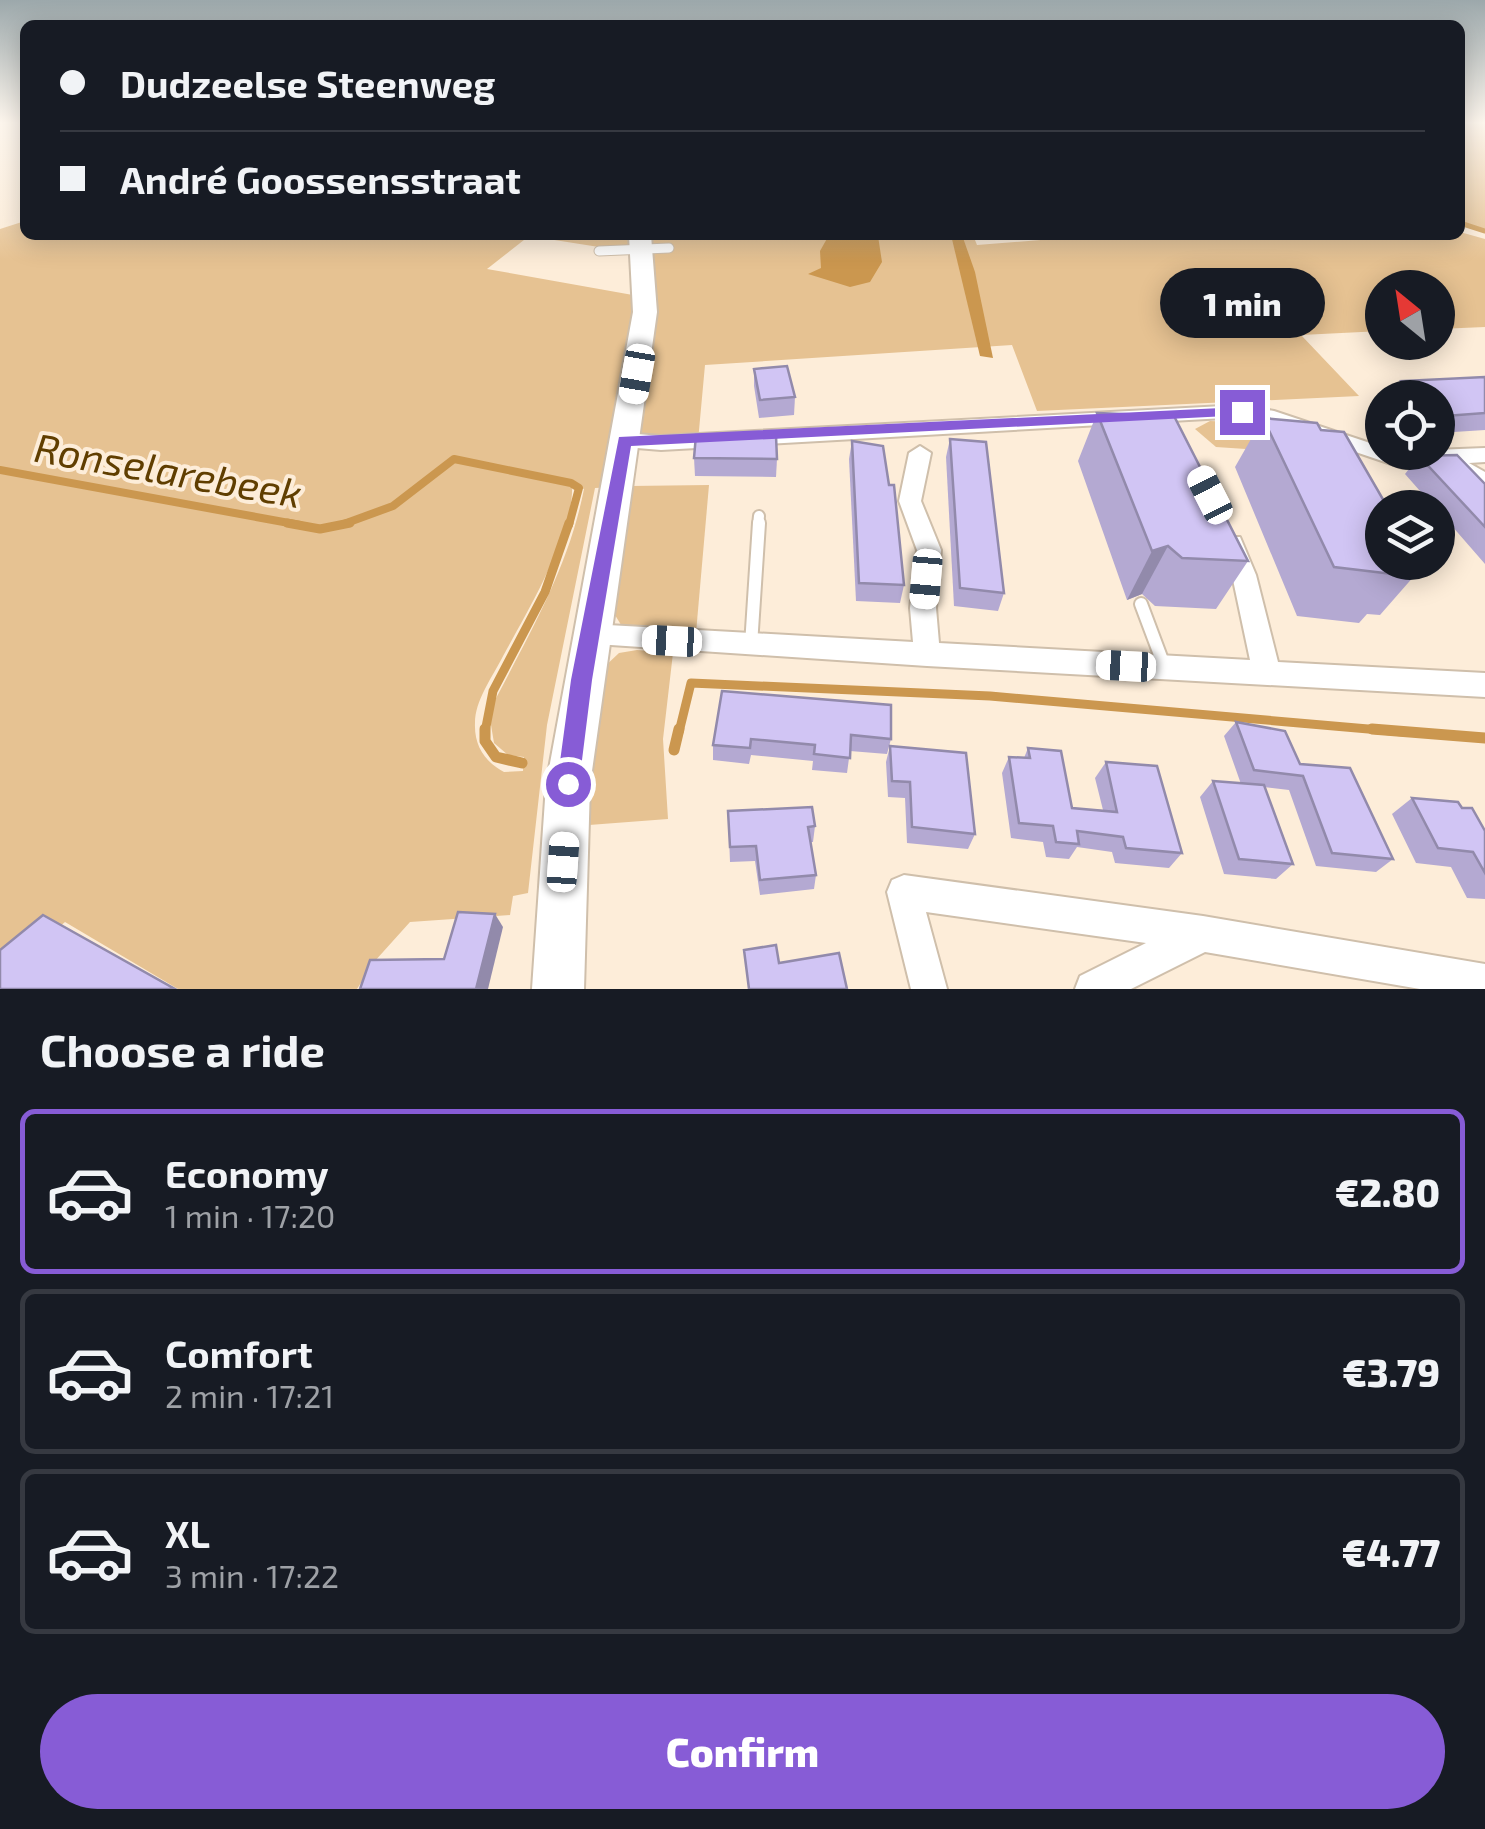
<!DOCTYPE html>
<html lang="en">
<head>
<meta charset="utf-8">
<style>
	:root { --surface:#171b24; --page:#242831; --text:#f1f3f6; --muted:#9ea1a6; --line:#363941; --accent:#875cd6 }
	body { margin:0; font-family:"Exo 2",sans-serif; background:var(--page); color:var(--text); height:100vh; display:flex; flex-direction:column; font-size:38px; white-space:nowrap }
	* { box-sizing:border-box; margin:0 }
	p { font-size:32px; color:var(--muted) }
	.icon { flex:none; width:55px; height:55px; fill:none; stroke:currentColor; stroke-width:2; stroke-linecap:round; stroke-linejoin:round }
	.map { position:relative; height:989px; overflow:hidden }
	.sheet { display:flex; flex-direction:column; background:var(--surface); flex:1 }
	.sheet>* { flex:none }
	.top-card { position:absolute; left:20px; top:20px; width:1445px; height:220px; border-radius:15px; box-shadow:0 5px 25px #0003; display:grid; align-content:center; height:220px; padding:0 40px; background:var(--surface) }
	.needle { width:65px; rotate:330deg }
	.tools { position:absolute; left:1365px; top:270px; display:grid; gap:20px }
	.tools a { display:grid; place-items:center; width:90px; height:90px; border-radius:50%; background:var(--surface); box-shadow:0 5px 25px #0003; font-size:50px }
	.end { position:absolute; width:45px; height:45px; margin:-22px; border:12px solid #875cd6; background:#fff; box-shadow:0 0 0 5px #fff }
	.from { border-radius:50% }
	.bubble { position:absolute; height:70px; border-radius:35px; background:var(--surface); box-shadow:0 5px 25px #0003; font-size:32px; font-weight:800; line-height:70px; text-align:center }
	.car { position:absolute; width:30px; height:60px; margin:-30px -15px; border-radius:12px; box-shadow:0 0 8px 2px #0007; background:linear-gradient(#fff 24%,#345 0 40%,#fff 0 76%,#345 0 86%,#fff 0) }
	.top-card b { display:flex; align-items:center; gap:35px; height:95px; font-size:38px }
	.top-card b+b { border-top:2px solid var(--line) }
	.top-card i { width:25px; height:25px; background:var(--text) }
	ul { padding:0; list-style:none }
	li { display:flex; align-items:center; gap:30px; height:165px; margin:0 20px 15px; padding:0 20px; border:5px solid var(--line); border-radius:15px }
	li div { flex:1 }
	li b { display:block; font-size:38px }
	li em { font-style:normal; font-weight:800 }
	li.current { border-color:var(--accent) }
	li>.icon { width:90px; height:90px; stroke-width:1.5 }
	h2 { padding:0 40px; font-size:45px; line-height:120px }
	.primary-button { display:flex; gap:20px; margin-top:auto; padding:20px 40px }
	.primary-button a { flex:1; height:115px; border-radius:60px; background:var(--accent); color:#fff; font-size:40px; font-weight:800; line-height:115px; text-align:center }
	.map>svg:first-child { display:block }
	.green { fill:#e6c292; fill-rule:evenodd }
	.water { fill:#cb974f }
	.lines { fill:none; stroke-linecap:round; stroke-linejoin:round }
	.stream-far3 { stroke:#cb974f; stroke-width:5 }
	.stream-far2 { stroke:#cb974f; stroke-width:8 }
	.stream-far1 { stroke:#cb974f; stroke-width:9 }
	.stream { stroke:#cb974f; stroke-width:11 }
	.service-far2-casing { stroke:#cfbfab; stroke-width:11 }
	.service-far1-casing { stroke:#cfbfab; stroke-width:14 }
	.service-casing { stroke:#cfbfab; stroke-width:16 }
	.minor-casing { stroke:#cfbfab; stroke-width:4 }
	.secondary-casing { stroke:#cfbfab; stroke-width:4 }
	.service-far2 { stroke:#fff; stroke-width:9 }
	.service-far1 { stroke:#fff; stroke-width:10 }
	.service { stroke:#fff; stroke-width:12 }
	.minor { fill:#fff; fill-rule:evenodd }
	.secondary { fill:#fff; fill-rule:evenodd }
	.wall { fill:#b4a9d2 }
	.shaded-wall { fill:#928aab }
	.building { fill:#d1c5f4; stroke:#928aab; stroke-width:2.5 }
	.route { fill:#875cd6 }
	.labels { text-anchor:middle; stroke-width:8; stroke-linejoin:round; paint-order:stroke }
	.water-label { font-size:40px; font-style:italic; fill:#603e00; stroke:#fdedd9 }
</style>
</head>
<body>
<div class="map">
<svg width="1485" height="989" viewBox="0 0 1485 989">
	<rect width="100%" height="100%" fill="#fdedd9"/>
	<g class="green">
		<polygon points="1460,123 1485,123 1485,231 1460,223"/>
		<path d="M25 221V235H973L977 245 1103 235 1460 232 1485 239V327L1438 329V288H1382V331L1301 335 1359 396 1037 411 1012 345 705 365 698 441 625 440 616 487 595 488 547 725 528 893 513 896 510 915 410 922 374 962 357 989H178L65 922 0 977V229ZM529 236 618 250H643L644 297 487 269ZM572 484 584 489C569 566 530 633 494 702L490 719 494 743 508 755 524 757 523 771 504 772C485 762 474 746 475 723 475 701 491 679 501 660 525 615 575 534 572 484Z"/>
		<polygon points="1210,421 1253,423 1282,436 1276,451 1216,447 1195,429"/>
		<polygon points="709,485 696,633 623,628 610,607 630,486"/>
		<polygon points="637,650 673,653 663,739 668,819 589,825 601,670 619,653"/>
	</g>
	<g class="water">
		<polygon points="829,235 878,236 882,262 870,282 850,287 808,274 821,268 820,251"/>
		<polygon points="951,235 962,235 975,272 993,358 980,356"/>
	</g>
	<g class="lines">
		<polyline class="stream-far3" points="1460,223 1485,231"/>
		<g class="stream-far2">
			<polyline points="0,470 300,525"/>
			<polyline points="341,525 393,506 454,459 571,483 579,488 569,525"/>
		</g>
		<g class="stream-far1">
			<polyline points="287,523 320,529 350,523"/>
			<polyline points="485,732 493,691 545,592 569,523"/>
			<polyline points="679,732 691,683 990,696 1403,732"/>
		</g>
		<g class="stream">
			<polyline points="485,729 485,741 496,757 522,763"/>
			<polyline points="1372,729 1485,738"/>
			<polyline points="674,750 679,729"/>
		</g>
		<g class="service-far2-casing">
			<polyline id="service-far2" points="599,251 669,248"/>
		</g>
		<g class="service-far1-casing">
			<polyline id="service-far1" points="758,525 759,516"/>
		</g>
		<g class="service-casing">
			<g id="service">
				<polyline points="1141,604 1165,668"/>
				<polyline points="751,645 759,523"/>
			</g>
		</g>
		<g class="minor-casing">
			<g id="minor">
				<polygon points="1242,405 1274,411 1382,447 1382,452 1485,448 1485,462 1469,463 1485,472 1485,490 1449,471 1447,465 1403,468 1264,421 1242,417 661,450 625,447 615,440 625,433 661,436"/>
				<polygon points="920,446 931,453 921,501 941,550 936,608 939,643 1250,660 1232,575 1220,543 1224,537 1240,537 1256,575 1278,662 1485,673 1485,697 927,666 581,643 577,635 581,627 590,624 913,642 910,608 917,550 899,501 909,453"/>
				<polygon points="904,875 1203,916 1485,964 1485,989 1420,989 1205,952 1131,989 1075,989 1080,976 1146,943 926,912 947,989 911,989 887,892 892,880"/>
			</g>
		</g>
		<g class="secondary-casing">
			<polygon id="secondary" points="629,235 651,235 657,312 590,785 584,989 532,989 546,785 633,312"/>
		</g>
		<use href="#service-far2" class="service-far2"/>
		<use href="#service-far1" class="service-far1"/>
		<use href="#service" class="service"/>
		<use href="#minor" class="minor"/>
		<use href="#secondary" class="secondary"/>
	</g>
	<g class="wall">
		<polygon points="754,369 795,397 794,415 759,418 754,386"/>
		<polygon points="1485,377 1485,430 1438,433 1438,398 1390,398 1402,381"/>
		<polygon points="1097,413 1248,561 1216,609 1155,606 1142,594 1127,600 1078,461"/>
		<polygon points="1263,418 1321,430 1422,567 1380,615 1367,614 1359,623 1297,616 1235,467"/>
		<polygon points="950,439 1004,593 998,611 954,606 946,457"/>
		<polygon points="852,441 904,585 900,603 856,601 849,459"/>
		<polygon points="1419,456 1485,484 1485,564 1438,510 1438,508 1435,508 1405,474"/>
		<polygon points="694,458 777,459 776,477 695,476"/>
		<polygon points="722,691 891,739 887,754 850,751 847,773 812,770 813,761 751,755 749,764 713,760 713,745"/>
		<polygon points="1236,722 1300,764 1393,859 1376,872 1316,866 1289,790 1264,787 1293,864 1276,879 1224,874 1200,797 1213,781 1241,784 1224,736"/>
		<polygon points="890,746 975,834 968,849 907,843 905,798 888,797 886,762"/>
		<polygon points="1028,748 1072,808 1103,810 1095,778 1106,762 1182,853 1169,868 1115,863 1112,852 1077,847 1069,859 1046,857 1043,842 1011,838 1002,773 1009,757 1024,758"/>
		<polygon points="1412,798 1462,808 1485,831 1485,899 1467,898 1451,867 1416,863 1392,814"/>
		<polygon points="728,811 815,826 813,842 811,842 816,875 814,889 760,895 755,861 730,862"/>
	</g>
	<g class="shaded-wall">
		<polygon points="1168,546 1142,594 1127,600 1152,551"/>
		<polygon points="495,914 503,927 488,989 476,989"/>
	</g>
	<g class="building">
		<polygon points="787,366 795,397 760,400 754,369"/>
		<polygon points="1485,377 1485,413 1445,416 1438,410 1438,398 1422,398 1402,381"/>
		<polygon points="1097,413 1174,416 1248,561 1182,558 1168,546 1152,551"/>
		<polygon points="1263,418 1317,423 1321,430 1344,432 1388,508 1382,508 1382,562 1420,562 1422,567 1395,564 1401,575 1334,567"/>
		<polygon points="696,435 776,436 777,459 694,458"/>
		<polygon points="950,439 986,442 1004,593 960,588"/>
		<polygon points="852,441 883,446 889,485 894,485 904,585 859,583"/>
		<polygon points="1457,455 1485,484 1485,527 1419,456"/>
		<polygon points="722,691 891,705 891,739 851,735 850,758 814,754 815,745 751,739 750,748 713,745"/>
		<polygon points="1236,722 1285,731 1300,764 1350,768 1393,859 1332,853 1303,776 1254,770"/>
		<polygon points="890,746 966,753 975,834 912,827 910,782 892,781"/>
		<polygon points="1028,748 1061,751 1072,808 1117,812 1106,762 1157,766 1182,853 1126,848 1123,837 1077,831 1079,844 1056,842 1053,826 1019,823 1009,757 1030,758"/>
		<polygon points="1213,781 1264,785 1293,864 1239,859"/>
		<polygon points="1412,798 1458,802 1462,808 1472,808 1485,831 1485,873 1473,852 1438,848"/>
		<polygon points="812,807 815,826 808,827 816,875 760,880 756,846 730,847 728,811"/>
		<polygon points="458,912 495,914 476,989 360,989 370,960 444,959"/>
		<polygon points="43,915 175,989 0,989 0,950"/>
		<polygon points="776,945 779,963 839,953 847,989 749,989 744,950"/>
	</g>
	<linearGradient id="sky" x2="0" y2="1"><stop stop-color="#9ca8ab"/><stop offset="0.47" stop-color="#fef7ee"/><stop offset="1" stop-color="#fef7ee" stop-opacity="0"/></linearGradient>
	<rect width="1485" height="261" fill="url(#sky)"/>
	<polygon class="route" points="1242,407 1247,408 1247,415 631,446 592,680 579,784 576,792 560,792 557,784 571,680 619,437"/>
	<g class="labels">
		<g class="water-label">
			<text transform="translate(168 471) rotate(10)" y="14">Ronselarebeek</text>
		</g>
	</g>
</svg>
<div class="tools">
<a><svg class="needle" viewBox="-14 -14 28 28"><path d="M0-13l5 13h-10z" fill="#e53935"/><path d="M0 13l5-13h-10z" fill="#9ea1a6"/></svg></a>
<a><svg class="icon" aria-label="locate" viewBox="0 0 24 24"><circle cx="12" cy="12" r="6"/><path d="M12 2v4M12 18v4M2 12h4M18 12h4"/></svg></a>
<a><svg class="icon" aria-label="layers" viewBox="0 0 24 24"><path d="M12 4l9 5-9 5-9-5zM3 14l9 5 9-5"/></svg></a>
</div>
<i class="end from" style="left:568px;top:784px"></i>
<i class="end" style="left:1242px;top:412px"></i>
<div class="bubble" style="left:1160px;top:268px;width:165px">1 min</div>
<i class="car" style="left:637px;top:374px;rotate:190deg"></i>
<i class="car" style="left:1210px;top:495px;rotate:333deg"></i>
<i class="car" style="left:926px;top:579px;rotate:185deg"></i>
<i class="car" style="left:672px;top:641px;rotate:273deg"></i>
<i class="car" style="left:1126px;top:666px;rotate:273deg"></i>
<i class="car" style="left:563px;top:862px;rotate:4deg"></i>
<div class="top-card">
<b><i class="from"></i>Dudzeelse Steenweg</b>
<b><i></i>André Goossensstraat</b>
</div>
</div>
<section class="sheet">
<h2>Choose a ride</h2>
<ul>
<li class="current"><svg class="icon" aria-label="car" viewBox="0 0 24 24"><path d="M5 17H2v-5l4-1 3-4h7l3 4 3 1v5h-3M9 17h6M6 11h13"/><circle cx="7" cy="17" r="2"/><circle cx="17" cy="17" r="2"/></svg><div><b>Economy</b><p>1 min · 17:20</p></div><em>€2.80</em></li>
<li><svg class="icon" aria-label="car" viewBox="0 0 24 24"><path d="M5 17H2v-5l4-1 3-4h7l3 4 3 1v5h-3M9 17h6M6 11h13"/><circle cx="7" cy="17" r="2"/><circle cx="17" cy="17" r="2"/></svg><div><b>Comfort</b><p>2 min · 17:21</p></div><em>€3.79</em></li>
<li><svg class="icon" aria-label="car" viewBox="0 0 24 24"><path d="M5 17H2v-5l4-1 3-4h7l3 4 3 1v5h-3M9 17h6M6 11h13"/><circle cx="7" cy="17" r="2"/><circle cx="17" cy="17" r="2"/></svg><div><b>XL</b><p>3 min · 17:22</p></div><em>€4.77</em></li>
</ul>
<div class="primary-button"><a>Confirm</a></div>
</section>
</body>
</html>
